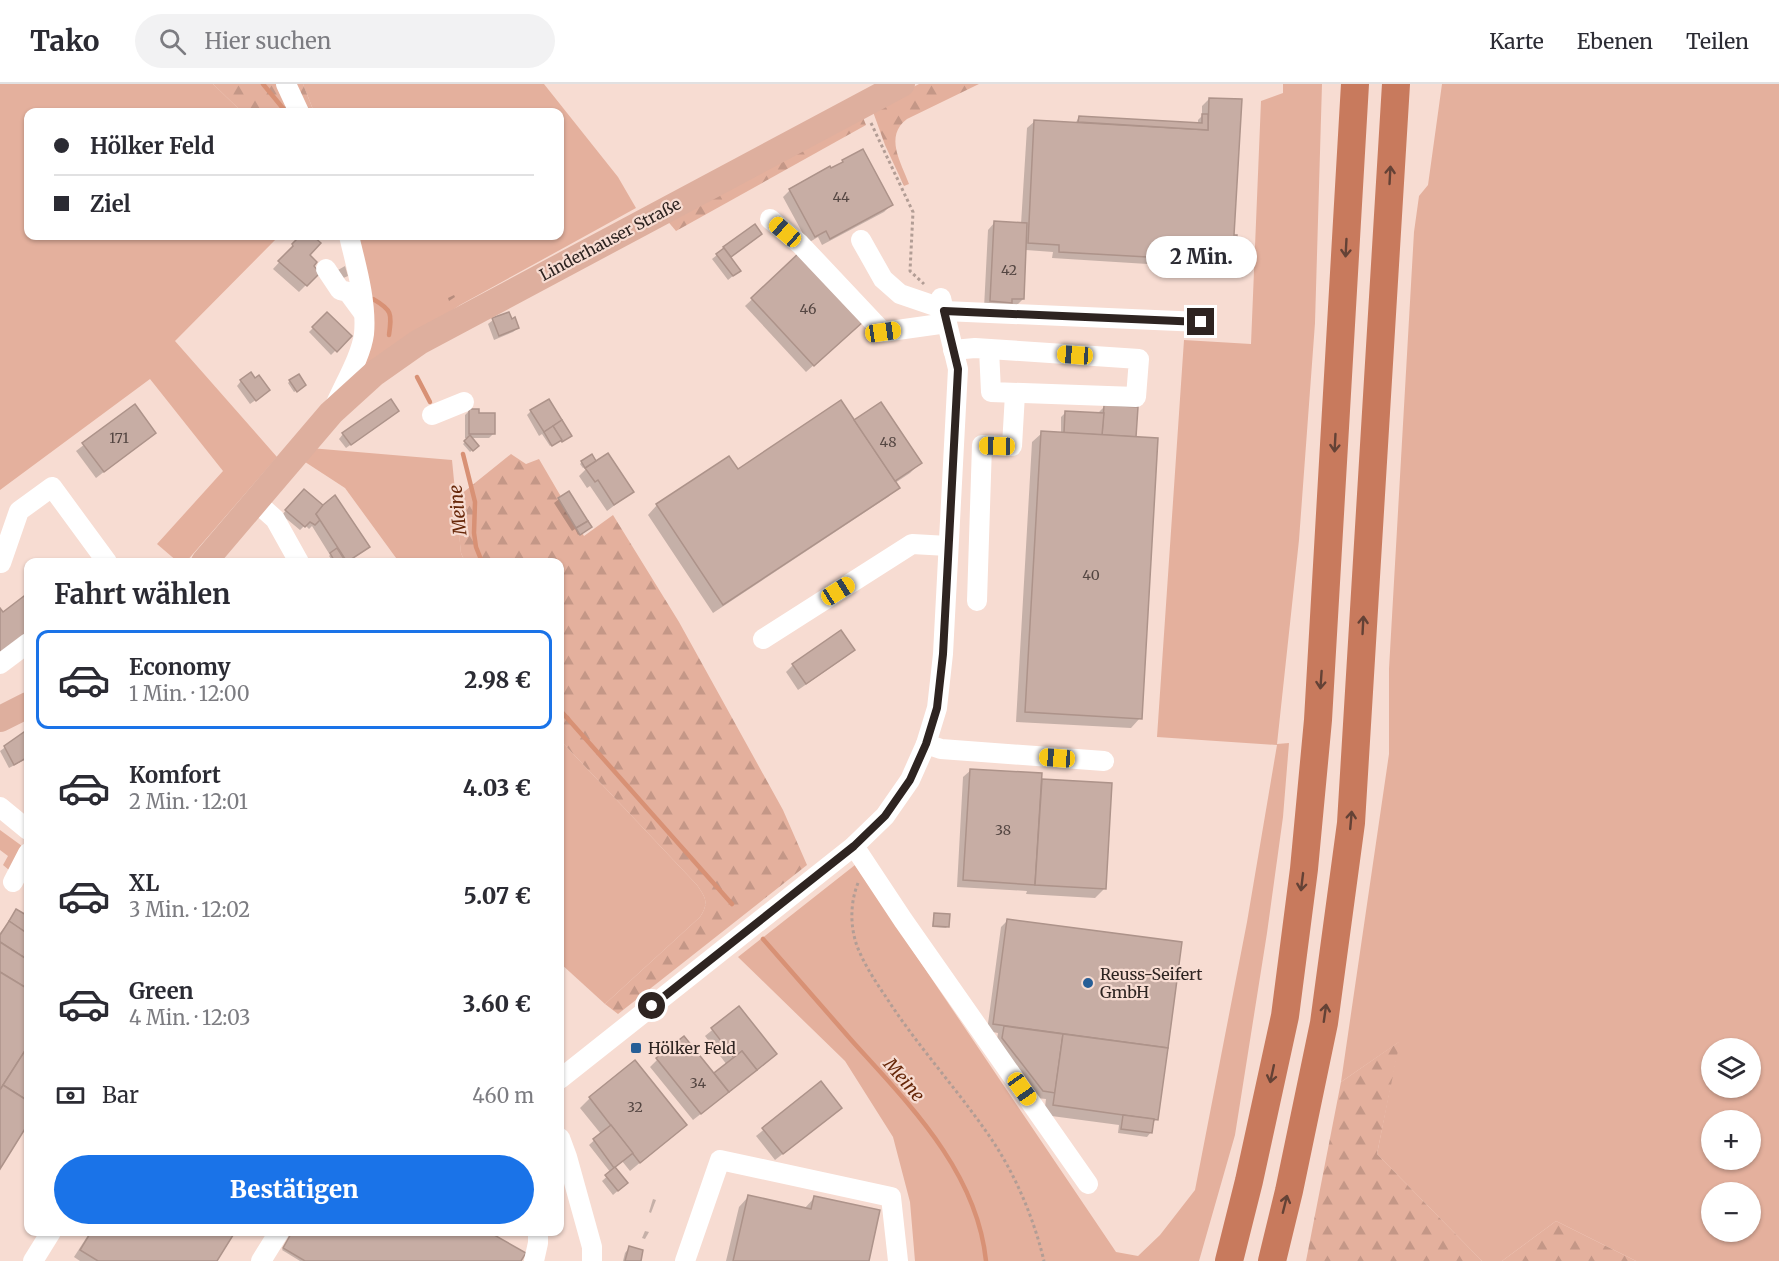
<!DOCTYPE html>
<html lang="de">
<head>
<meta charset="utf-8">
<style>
	:root { --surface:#fff; --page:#f2f2f3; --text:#2b2b33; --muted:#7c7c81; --line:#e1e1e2; --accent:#1a73e8 }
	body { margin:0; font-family:Merriweather,serif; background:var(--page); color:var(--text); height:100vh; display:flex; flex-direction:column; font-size:22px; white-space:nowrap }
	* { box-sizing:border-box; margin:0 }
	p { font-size:20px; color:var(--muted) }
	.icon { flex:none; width:33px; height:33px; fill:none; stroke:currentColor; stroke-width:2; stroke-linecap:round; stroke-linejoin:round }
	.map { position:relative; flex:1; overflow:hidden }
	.details { position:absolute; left:24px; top:474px; width:540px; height:678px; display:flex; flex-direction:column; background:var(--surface); border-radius:12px; box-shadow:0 2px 4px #0004 }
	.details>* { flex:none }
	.guide { position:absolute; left:24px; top:24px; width:540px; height:132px; border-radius:12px; box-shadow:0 2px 4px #0004; display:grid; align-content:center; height:132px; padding:0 30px; background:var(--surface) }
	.tools { position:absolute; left:1701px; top:954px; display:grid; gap:12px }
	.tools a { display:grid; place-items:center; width:60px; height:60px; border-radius:50%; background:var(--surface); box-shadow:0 2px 4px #0004; font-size:30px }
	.end { position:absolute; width:27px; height:27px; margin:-14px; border:8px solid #2e2421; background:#fff; box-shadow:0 0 0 3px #fff }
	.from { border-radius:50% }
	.bubble { position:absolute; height:42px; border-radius:21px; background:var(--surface); box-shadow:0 2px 4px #0004; font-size:20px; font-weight:800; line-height:42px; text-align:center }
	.car { position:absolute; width:18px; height:36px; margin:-18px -9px; border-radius:8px; box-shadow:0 0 4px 2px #0007; background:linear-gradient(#f5c518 24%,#345 0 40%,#f5c518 0 76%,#345 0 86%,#f5c518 0) }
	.guide b { display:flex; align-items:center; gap:21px; height:57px; font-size:22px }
	.guide b+b { border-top:2px solid var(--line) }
	.guide i { width:15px; height:15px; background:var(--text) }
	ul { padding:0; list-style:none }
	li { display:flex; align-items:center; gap:18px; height:99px; margin:0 12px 9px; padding:0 18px; border:3px solid transparent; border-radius:12px }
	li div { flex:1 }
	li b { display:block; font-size:22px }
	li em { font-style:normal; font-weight:800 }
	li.on { border-color:var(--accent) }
	li>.icon { width:54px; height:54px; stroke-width:1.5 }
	h2 { padding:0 30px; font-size:27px; line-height:72px }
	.pay { display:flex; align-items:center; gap:15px; height:66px; padding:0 30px; font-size:22px }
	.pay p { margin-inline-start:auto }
	.cta { display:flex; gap:12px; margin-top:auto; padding:12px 30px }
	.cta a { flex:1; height:69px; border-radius:36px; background:var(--accent); color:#fff; font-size:24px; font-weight:800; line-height:69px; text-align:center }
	header { display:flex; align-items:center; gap:36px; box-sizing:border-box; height:84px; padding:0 30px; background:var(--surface); border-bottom:2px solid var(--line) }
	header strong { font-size:28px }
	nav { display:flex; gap:33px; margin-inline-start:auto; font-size:21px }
	.search { width:420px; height:54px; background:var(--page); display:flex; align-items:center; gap:15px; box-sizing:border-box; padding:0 21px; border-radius:33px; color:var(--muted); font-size:22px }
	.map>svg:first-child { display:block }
	.green { fill:#e4b09d; fill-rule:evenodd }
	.forest { fill:url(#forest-firs) }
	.shadow { fill:#0003 }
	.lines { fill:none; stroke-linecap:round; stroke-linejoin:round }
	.stream { stroke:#d89175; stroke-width:4.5 }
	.building { fill:#c7ada4; stroke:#ad938a; stroke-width:1.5 }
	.path { stroke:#b29d95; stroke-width:3; stroke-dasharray:3 3; stroke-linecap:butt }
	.minor { stroke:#fff; stroke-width:20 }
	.major { stroke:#deaf9e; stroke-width:26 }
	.highway { stroke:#c87a5d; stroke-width:28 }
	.oneway { stroke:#644236 }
	.route { stroke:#2e2421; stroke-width:8 }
	.poi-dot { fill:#275e96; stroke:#f7dcd2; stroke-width:2 }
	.labels { text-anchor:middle; stroke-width:4.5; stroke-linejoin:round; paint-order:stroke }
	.number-label { font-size:14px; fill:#544642 }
	.street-label { font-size:16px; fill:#2e2421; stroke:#f7dcd2 }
	.poi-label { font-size:16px; fill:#2e2421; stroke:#f7dcd2; text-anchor:start }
	.water-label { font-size:18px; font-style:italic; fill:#662608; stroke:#f7dcd2 }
</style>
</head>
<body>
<header>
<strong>Tako</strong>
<div class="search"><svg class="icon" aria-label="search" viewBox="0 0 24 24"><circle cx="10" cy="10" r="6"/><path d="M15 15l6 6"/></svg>Hier suchen</div>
<nav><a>Karte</a><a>Ebenen</a><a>Teilen</a></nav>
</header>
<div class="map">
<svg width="1779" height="1177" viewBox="0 0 1779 1177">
	<defs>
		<pattern id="forest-firs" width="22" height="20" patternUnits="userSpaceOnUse" patternTransform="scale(1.5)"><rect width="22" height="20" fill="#e4b09d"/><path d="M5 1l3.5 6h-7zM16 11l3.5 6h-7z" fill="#c49787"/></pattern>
	</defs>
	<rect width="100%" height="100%" fill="#f7dcd2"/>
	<g class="green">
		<polygon points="0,0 213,0 242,28 28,28 28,152 279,152 175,257 277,373 186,478 178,478 157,460 223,387 150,295 0,406"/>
		<polygon points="303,0 544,0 618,93 636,124 460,221 411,254 346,305 363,275 357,152 560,152 560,28 314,28"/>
		<polygon points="1283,0 1322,0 1315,239 1299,456 1277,660 1289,659 1283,733 1267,849 1235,1051 1199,1177 915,1177 910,1118 893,1053 845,977 738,873 855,781 1116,1168 1138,1172 1160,1151 1195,1106 1247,838 1277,661 1157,653 1184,256 1251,260 1261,17 1283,9"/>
		<path d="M1442 0H1779V1177H1636L1556 1137 1502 1177H1482L1377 1070 1399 958 1341 998 1389 670V585L1414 148 1419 112 1428 101ZM1712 964H1750V1004H1712ZM1712 1036H1750V1076H1712ZM1712 1108H1750V1148H1712Z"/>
		<polygon points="310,364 452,376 461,469 465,478 399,478 345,404 299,374"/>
		<path d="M560 656 697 801C706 814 709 819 700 833L605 920 560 879Z"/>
		<polygon points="0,746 22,762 9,786 3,781 8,772 0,766"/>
	</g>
	<g class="forest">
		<polygon points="213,0 303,0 314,28 242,28"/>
		<path d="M919 0H979L907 35C884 52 901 78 909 100L904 102 885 61 872 25Z"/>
		<polygon points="862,31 866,41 676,147 665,134"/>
		<path d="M511 370 526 380 539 375 584 452 613 431 679 538 783 726 807 781 618 930 605 920 700 833C709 819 706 814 697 801L560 656V478H465L461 469 455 415Z"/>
		<polygon points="1400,957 1377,1070 1482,1177 1306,1177 1341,998"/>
		<polygon points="1556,1137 1636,1177 1502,1177"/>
	</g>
	<g class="shadow">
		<polygon points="1209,15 1233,152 1234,178 1227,185 1052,174 1053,168 1026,166 1023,215 1016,222 984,224 988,146 995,138 1021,140 1027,44 1035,37 1075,40 1079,33 1198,40 1198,36 1202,32 1202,22"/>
		<polygon points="843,77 891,121 884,128 822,161 818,153 808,159 783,113 790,106 838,82"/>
		<polygon points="303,152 311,152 319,159 307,171 312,182 318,189 299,208 273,185"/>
		<polygon points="756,154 729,174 734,191 728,196 712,175 717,171"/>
		<polygon points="800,170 855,244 806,288 745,222"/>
		<polygon points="345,182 348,192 341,195 338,186"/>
		<polygon points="454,211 455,213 449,217 448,214"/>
		<polygon points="327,230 350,252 331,271 309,248"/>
		<polygon points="493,236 518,244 513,248 494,256 488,240"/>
		<polygon points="254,296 264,310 250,320 237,302 241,297"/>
		<polygon points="290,297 303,303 294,308 288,299"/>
		<polygon points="134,322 154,349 96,394 76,367"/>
		<polygon points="1105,322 1135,354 1140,634 1131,644 1016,638 1032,358 1042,349 1061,350 1061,333 1066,328 1097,330"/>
		<polygon points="470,326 478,331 494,349 489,354 470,354 477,362 470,368 463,360 469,354 465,354 465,331"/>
		<polygon points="531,327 568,353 550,362 542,350 539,352 527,331"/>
		<polygon points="392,331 346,364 339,355 343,350"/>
		<polygon points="854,338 920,379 910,389 895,399 898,404 888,413 713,529 648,431 657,421"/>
		<polygon points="608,371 632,408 607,427 590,402 587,404 579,392 589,382 583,384 580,380 582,378 591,372 595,379"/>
		<polygon points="299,411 368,463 350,477 351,478 333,478 329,472 330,471 312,442 309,445 305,441 300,446 282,431"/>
		<polygon points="559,415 588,445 578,451 575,445 572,447 554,419"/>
		<polygon points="28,510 28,552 0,573 0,526 2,530"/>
		<polygon points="853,566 846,573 798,606 786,588 793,581"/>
		<polygon points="28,649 28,674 9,684 0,667 21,652"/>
		<polygon points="971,686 1040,699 1042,697 1104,805 1095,814 1026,810 1027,807 957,803 963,693"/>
		<polygon points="17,827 28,834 28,1038 0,1083 0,849"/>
		<polygon points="934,830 948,842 946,844 932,843"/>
		<polygon points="1008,836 1180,860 1157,1035 1152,1039 1151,1048 1147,1053 1118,1049 1119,1041 1044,1031 1046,1015 1036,1014 996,961 998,949 987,947 1001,843"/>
		<polygon points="739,924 768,977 693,1036 650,983 657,976 714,991 727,981 705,952"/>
		<polygon points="821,999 833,1030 775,1076 756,1052"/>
		<polygon points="590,1014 685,1041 630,1087 622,1077 614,1083 622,1103 613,1111 602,1097 611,1089 589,1061 601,1050 580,1024"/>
		<polygon points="748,1113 804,1125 815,1113 867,1177 726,1177 739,1123"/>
		<polygon points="653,1115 656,1116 651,1129 649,1128"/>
		<polygon points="645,1147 649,1148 645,1155 642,1154"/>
		<polygon points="90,1148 233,1148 215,1177 80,1177 74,1173"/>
		<polygon points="293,1148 486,1148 524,1169 519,1177 300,1177 282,1166"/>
		<polygon points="629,1164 639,1177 623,1177 625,1169"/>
	</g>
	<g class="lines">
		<g class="stream">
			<polyline points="263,0 286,28"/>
			<path d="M373 215C392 226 392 229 389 251"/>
			<polyline points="417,293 430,318"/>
			<polyline points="463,370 475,418 474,449 476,463 482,478"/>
			<polyline points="560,626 732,820"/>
			<path d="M763 855C793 889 823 924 853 958 910 1021 977 1088 986 1177"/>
		</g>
	</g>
	<g class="building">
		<polygon points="1209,14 1242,15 1234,151 1237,151 1236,178 1059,168 1059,161 1028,159 1034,36 1208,46"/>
		<polygon points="1202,30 1208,30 1208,46 1078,38 1079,32 1202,39"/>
		<polygon points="863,65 893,121 830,155 826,147 815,153 789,105 830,82 831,84 843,78 842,76"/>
		<polygon points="994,137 1027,139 1024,215 1012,215 1012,219 990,217"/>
		<polygon points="755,140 762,150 731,173 723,163"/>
		<polygon points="300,152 313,152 321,159 310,171 317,178 314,182 320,189 307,202 278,177 293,162 292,160"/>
		<polygon points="724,164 741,187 733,192 716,170"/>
		<polygon points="800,168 864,237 814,282 751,214"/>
		<polygon points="327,228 352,252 337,268 312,243"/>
		<polygon points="509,228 512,235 515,233 519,244 499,252 492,234"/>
		<polygon points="251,288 255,294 259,291 270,306 256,317 240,296"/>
		<polygon points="299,290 306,301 297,308 289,296"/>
		<polygon points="391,315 399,327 351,361 342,349"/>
		<polygon points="549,315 562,336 544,348 530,326"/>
		<polygon points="841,316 900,404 723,521 656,420 729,372 738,385"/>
		<polygon points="881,318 922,379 895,397 854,336"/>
		<polygon points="135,320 156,349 104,388 82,359"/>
		<polygon points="1104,321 1138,323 1136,353 1102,351"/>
		<polygon points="469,325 479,325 479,329 495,329 495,350 469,350"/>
		<polygon points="1065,327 1104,329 1102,351 1064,349"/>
		<polygon points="562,336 572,352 562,358 553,342"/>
		<polygon points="553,342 562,356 552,362 544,348"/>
		<polygon points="1041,347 1158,354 1142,635 1025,628"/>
		<polygon points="470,351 479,362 473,367 464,357"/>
		<polygon points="608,369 634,408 614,421 598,396 595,398 585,384"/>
		<polygon points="592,370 596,377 585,384 581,377"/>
		<polygon points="304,405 324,422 316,430 320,436 315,441 310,438 305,443 285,426"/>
		<polygon points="569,407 588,437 576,444 558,414"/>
		<polygon points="335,411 370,463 347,478 316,430 323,421"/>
		<polygon points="588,437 592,443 580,451 576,444"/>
		<polygon points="337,464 346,478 335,478 330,469"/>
		<polygon points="28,509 28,551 0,572 0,524 3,528"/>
		<polygon points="841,546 855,566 806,600 792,580"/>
		<polygon points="24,648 28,648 28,673 14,681 4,662"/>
		<polygon points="970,685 1042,689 1035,801 963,796"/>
		<polygon points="1042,695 1112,699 1106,805 1035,801"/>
		<polygon points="16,825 28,832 28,850 9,837"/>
		<polygon points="934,829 950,830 949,843 933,842"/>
		<polygon points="1007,835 1182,858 1168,964 993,940"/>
		<polygon points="9,837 28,850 28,876 0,858 0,851"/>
		<polygon points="0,858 28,876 28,905 0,888"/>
		<polygon points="0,888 28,905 28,962 0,1006"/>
		<polygon points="739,922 777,970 757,986 742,967 734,974 711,944"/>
		<polygon points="1004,942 1063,950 1055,1009 1043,1007 1002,954"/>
		<polygon points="1063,950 1168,964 1158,1036 1053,1021"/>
		<polygon points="684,952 729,1008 701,1030 656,974"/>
		<polygon points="28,962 28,1017 3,1001"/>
		<polygon points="742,967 757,986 729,1008 714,989"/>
		<polygon points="635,976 687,1041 640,1079 589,1013"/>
		<polygon points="821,997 842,1024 783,1070 762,1044"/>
		<polygon points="3,1001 28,1017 28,1040 0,1085 0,1006"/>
		<polygon points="1123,1031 1154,1035 1152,1049 1121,1045"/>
		<polygon points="611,1041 633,1069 614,1084 593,1055"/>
		<polygon points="615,1083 628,1099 618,1107 605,1091"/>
		<polygon points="748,1111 811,1125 814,1112 880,1126 869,1177 733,1177"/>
		<polygon points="91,1148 235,1148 217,1177 98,1177 80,1166"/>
		<polygon points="292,1148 489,1148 526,1169 521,1177 305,1177 283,1164"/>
		<polygon points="629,1162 643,1166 641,1177 625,1177"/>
	</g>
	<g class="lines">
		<g class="path">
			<polyline points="871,39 913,128 910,187 924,200"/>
			<path d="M858 799C850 819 850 842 857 862 864 880 875 897 886 913 918 963 959 1007 992 1056 1016 1092 1034 1135 1044 1177"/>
		</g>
		<g class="minor">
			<polyline points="286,0 299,28"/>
			<polyline points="770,135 800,160 883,248 947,239"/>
			<polyline points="861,156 883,195 900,210 944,225"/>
			<polyline points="326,185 340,206 348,208 362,227"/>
			<polyline points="944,227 1201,238"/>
			<polyline points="953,266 975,264 1139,275 1136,313 991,308 989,265"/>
			<path d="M334 324C343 302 361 273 364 250 367 219 356 181 349 152"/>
			<polyline points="432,331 464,318"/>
			<polyline points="256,418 275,435 299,478"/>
			<polyline points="1,479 19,427 52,403 107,478"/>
			<polyline points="977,517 982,361 1012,362 1015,310"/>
			<polyline points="763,555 912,460 948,462"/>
			<polyline points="0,580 28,559"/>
			<polyline points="926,660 941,665 1104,677"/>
			<polyline points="0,723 28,746"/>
			<polyline points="854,762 903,836 1088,1100"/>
			<polyline points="13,798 28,769"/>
			<polyline points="560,995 854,762 885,732 910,696 926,660 937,624 943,570 958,285 941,214"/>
			<polyline points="560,1054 567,1073 592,1163 592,1177"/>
			<polyline points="33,1177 51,1148"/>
			<polyline points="261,1177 279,1148"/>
			<polyline points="534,1177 538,1159 538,1148"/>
			<polyline points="685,1177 720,1076 891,1113 898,1177"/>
		</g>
		<g class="major">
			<polyline points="204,478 331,329 375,289 419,258 902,0"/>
			<polyline points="0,635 28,621"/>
		</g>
		<g class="highway">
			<polyline points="1229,1177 1249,1097 1285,932 1304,785 1318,636 1355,0"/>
			<polyline points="1272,1177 1289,1107 1324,939 1351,739 1396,0"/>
		</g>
	</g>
	<defs><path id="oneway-shaft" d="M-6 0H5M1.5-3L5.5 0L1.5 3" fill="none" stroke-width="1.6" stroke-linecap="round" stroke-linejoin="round" transform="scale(1.5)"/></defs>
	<g class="oneway">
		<use href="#oneway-shaft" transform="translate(1390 91) rotate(-87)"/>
		<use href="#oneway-shaft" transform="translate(1346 164) rotate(93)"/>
		<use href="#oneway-shaft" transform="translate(1335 359) rotate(93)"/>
		<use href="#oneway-shaft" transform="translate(1363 541) rotate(-87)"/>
		<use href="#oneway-shaft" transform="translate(1321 596) rotate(94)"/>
		<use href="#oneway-shaft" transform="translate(1351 736) rotate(-85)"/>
		<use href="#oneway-shaft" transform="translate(1302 798) rotate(97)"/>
		<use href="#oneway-shaft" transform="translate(1325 929) rotate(-82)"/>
		<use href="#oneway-shaft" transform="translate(1272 990) rotate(102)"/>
		<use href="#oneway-shaft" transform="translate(1285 1120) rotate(-76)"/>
	</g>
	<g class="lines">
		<polyline class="route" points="652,922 854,762 885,732 910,696 926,660 937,624 943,570 958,285 944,227 1201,238"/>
	</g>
	<g class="poi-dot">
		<circle cx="1088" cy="899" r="6"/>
		<rect x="630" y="958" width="12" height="12" rx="3"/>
	</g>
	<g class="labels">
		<g class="number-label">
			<text x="841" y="118">44</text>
			<text x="1009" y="191">42</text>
			<text x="808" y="230">46</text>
			<text x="119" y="359">171</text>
			<text x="888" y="363">48</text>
			<text x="1091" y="496">40</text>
			<text x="1003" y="751">38</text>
			<text x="698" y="1004">34</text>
			<text x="635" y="1028">32</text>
		</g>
		<g class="street-label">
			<text transform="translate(610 155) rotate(-28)" y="6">Linderhauser Straße</text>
		</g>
		<g class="poi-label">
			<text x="1100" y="896">Reuss-Seifert<tspan x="1100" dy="18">GmbH</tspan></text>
			<text x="648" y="970">Hölker Feld</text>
		</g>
		<g class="water-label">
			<text transform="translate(458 426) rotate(-96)" y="6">Meine</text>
			<text transform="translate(904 996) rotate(49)" y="6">Meine</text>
		</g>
	</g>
</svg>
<div class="tools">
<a><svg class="icon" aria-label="layers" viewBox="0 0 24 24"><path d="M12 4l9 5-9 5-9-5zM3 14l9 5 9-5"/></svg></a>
<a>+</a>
<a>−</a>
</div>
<i class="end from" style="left:652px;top:922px"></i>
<i class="end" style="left:1201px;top:238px"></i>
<div class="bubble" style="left:1146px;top:152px;width:111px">2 Min.</div>
<i class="car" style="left:785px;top:148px;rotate:311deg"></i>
<i class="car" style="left:883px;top:248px;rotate:82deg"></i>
<i class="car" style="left:1075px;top:271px;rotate:274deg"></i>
<i class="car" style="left:997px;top:362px;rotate:271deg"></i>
<i class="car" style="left:838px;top:507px;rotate:58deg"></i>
<i class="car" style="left:1057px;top:674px;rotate:274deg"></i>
<i class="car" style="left:1022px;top:1005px;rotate:145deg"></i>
<div class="guide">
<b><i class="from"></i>Hölker Feld</b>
<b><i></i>Ziel</b>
</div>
<section class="details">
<h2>Fahrt wählen</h2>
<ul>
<li class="on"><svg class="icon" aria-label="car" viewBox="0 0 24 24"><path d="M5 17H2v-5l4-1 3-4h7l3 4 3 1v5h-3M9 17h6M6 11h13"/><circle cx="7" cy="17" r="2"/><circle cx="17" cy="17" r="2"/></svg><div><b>Economy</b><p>1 Min. · 12:00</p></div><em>2.98 €</em></li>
<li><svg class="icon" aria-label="car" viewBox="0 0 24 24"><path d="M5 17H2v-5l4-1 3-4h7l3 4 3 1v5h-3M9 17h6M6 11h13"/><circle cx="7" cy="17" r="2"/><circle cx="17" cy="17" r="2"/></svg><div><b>Komfort</b><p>2 Min. · 12:01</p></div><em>4.03 €</em></li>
<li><svg class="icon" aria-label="car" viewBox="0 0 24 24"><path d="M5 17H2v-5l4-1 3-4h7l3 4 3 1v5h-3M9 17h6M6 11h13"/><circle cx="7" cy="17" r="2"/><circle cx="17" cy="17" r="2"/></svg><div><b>XL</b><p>3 Min. · 12:02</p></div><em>5.07 €</em></li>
<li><svg class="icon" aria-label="car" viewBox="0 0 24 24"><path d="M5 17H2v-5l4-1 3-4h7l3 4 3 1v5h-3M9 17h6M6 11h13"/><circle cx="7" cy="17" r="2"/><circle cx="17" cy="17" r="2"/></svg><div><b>Green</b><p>4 Min. · 12:03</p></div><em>3.60 €</em></li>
</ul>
<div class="pay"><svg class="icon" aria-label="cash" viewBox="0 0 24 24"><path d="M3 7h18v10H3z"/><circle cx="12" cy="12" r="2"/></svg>Bar<p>460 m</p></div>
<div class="cta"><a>Bestätigen</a></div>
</section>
</div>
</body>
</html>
